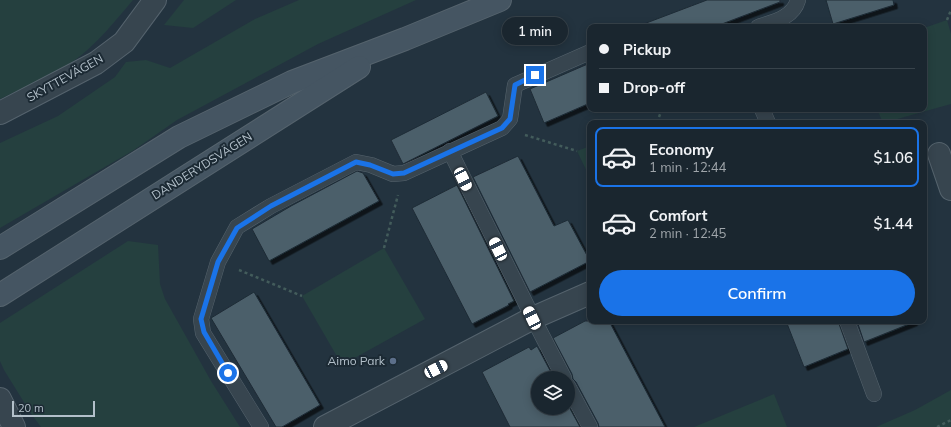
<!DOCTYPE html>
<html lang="en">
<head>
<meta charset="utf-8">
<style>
	:root { --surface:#1a262f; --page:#27323b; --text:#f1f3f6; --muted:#9fa5aa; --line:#38434b; --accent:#1a73e8 }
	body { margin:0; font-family:Mulish,sans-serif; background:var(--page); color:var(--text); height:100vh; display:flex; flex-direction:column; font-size:15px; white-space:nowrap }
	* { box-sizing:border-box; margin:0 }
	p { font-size:13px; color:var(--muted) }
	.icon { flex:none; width:22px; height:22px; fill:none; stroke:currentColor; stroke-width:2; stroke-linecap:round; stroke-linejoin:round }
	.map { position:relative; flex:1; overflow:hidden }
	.sheet { position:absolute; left:587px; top:120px; width:340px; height:204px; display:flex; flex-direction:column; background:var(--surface); border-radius:8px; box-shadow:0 2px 10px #0003,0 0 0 1px var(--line) }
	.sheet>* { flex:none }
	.hud { position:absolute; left:587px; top:24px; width:340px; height:88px; border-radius:8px; box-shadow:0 2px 10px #0003,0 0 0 1px var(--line); display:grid; align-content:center; height:88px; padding:0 12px; background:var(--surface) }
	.controls { position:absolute; left:531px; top:371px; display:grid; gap:8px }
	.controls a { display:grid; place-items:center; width:44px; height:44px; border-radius:50%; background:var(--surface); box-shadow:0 2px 10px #0003,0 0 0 1px var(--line); font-size:20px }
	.scale { position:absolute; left:12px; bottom:10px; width:83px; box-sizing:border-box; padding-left:4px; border:2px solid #b3c0ca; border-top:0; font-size:11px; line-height:14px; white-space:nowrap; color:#b3c0ca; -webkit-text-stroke:3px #1c2a34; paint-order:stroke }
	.end { position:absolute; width:18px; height:18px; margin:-9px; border:5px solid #1a73e8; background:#fff; box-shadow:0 0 0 2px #fff }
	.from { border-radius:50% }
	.bubble { position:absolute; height:28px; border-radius:14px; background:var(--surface); box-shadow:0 2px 10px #0003,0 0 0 1px var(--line); font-size:13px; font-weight:600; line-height:28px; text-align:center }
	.car { position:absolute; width:12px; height:24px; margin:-12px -6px; border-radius:5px; box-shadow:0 0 3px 1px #0007; background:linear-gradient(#fff 24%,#345 0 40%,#fff 0 76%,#345 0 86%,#fff 0) }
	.hud b { display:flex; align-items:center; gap:14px; height:38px; font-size:15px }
	.hud b+b { border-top:1px solid var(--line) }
	.hud i { width:10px; height:10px; background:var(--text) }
	ul { padding:7px 0 0; list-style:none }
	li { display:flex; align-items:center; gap:12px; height:60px; margin:0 8px 6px; padding:0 4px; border:2px solid transparent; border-radius:8px }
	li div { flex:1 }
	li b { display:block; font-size:15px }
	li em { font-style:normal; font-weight:600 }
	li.selected { border-color:var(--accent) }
	li>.icon { width:36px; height:36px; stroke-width:1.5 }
	.primary-button { display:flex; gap:8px; margin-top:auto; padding:8px 12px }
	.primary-button a { flex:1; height:46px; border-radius:24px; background:var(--accent); color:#fff; font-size:16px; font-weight:600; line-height:46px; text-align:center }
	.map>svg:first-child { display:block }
	.green { fill:#25403f }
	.building { fill:#4c5e6a; stroke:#1e2c36; filter:url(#shadow) }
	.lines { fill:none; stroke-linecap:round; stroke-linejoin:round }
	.lane-casing { stroke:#55636d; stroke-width:16 }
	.street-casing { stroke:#55636d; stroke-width:24 }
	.secondary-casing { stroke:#55636d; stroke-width:24 }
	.path { stroke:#435c5b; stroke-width:2.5; stroke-dasharray:3 3; stroke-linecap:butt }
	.lane { stroke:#37454f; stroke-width:15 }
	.street { stroke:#37454f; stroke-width:22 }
	.secondary { stroke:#455562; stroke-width:22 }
	.route { stroke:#1a73e8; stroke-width:5 }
	.service-dot { fill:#5c6f8a; stroke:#1c2a34; stroke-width:1.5 }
	.labels { text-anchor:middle; stroke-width:4; stroke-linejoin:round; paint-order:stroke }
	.street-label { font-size:12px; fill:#b3c0ca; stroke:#1c2a34 }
	.poi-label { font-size:12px; fill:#b3c0ca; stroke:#1c2a34; text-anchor:end }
</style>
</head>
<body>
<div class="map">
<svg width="951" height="427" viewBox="0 0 951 427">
	<defs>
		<filter id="shadow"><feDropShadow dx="3.5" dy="3.5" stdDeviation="0" flood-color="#0009"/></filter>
	</defs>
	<rect width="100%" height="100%" fill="#23333f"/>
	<g class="green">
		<path d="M0 0H133C115 21 97 44 75 60 52 77 25 87 0 99Z"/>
		<polygon points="184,0 236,0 193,28 164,25"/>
		<polygon points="299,0 416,0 318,44 177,120 134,150 0,228 0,143 58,116 115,77 126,62 146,60 170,68 255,19"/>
		<polygon points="947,20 951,34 951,104 883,123 877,109 924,109 924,28"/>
		<polygon points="590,146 590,178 577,151"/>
		<polygon points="128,241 158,245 160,284 165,299 211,381 240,427 41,427 32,415 4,370 0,361 0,323"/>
		<polygon points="384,248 425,319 342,365 302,296"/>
		<polygon points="951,390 951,427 876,427 915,410"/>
		<polygon points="774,394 787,427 694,427"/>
	</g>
	<g class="building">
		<polygon points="707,0 780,0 780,2 714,27 641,27 641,25"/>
		<polygon points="826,0 893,0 894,5 833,24"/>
		<polygon points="590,63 590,103 544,123 530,89"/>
		<polygon points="486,92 498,116 403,164 391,140"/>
		<polygon points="518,156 554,226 568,220 590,261 530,292 473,177"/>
		<polygon points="357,171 363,173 379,201 269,261 252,229 291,206"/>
		<polygon points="457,185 514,301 508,304 509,305 472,324 412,208"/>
		<polygon points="254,292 320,405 282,427 276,427 211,318"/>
		<polygon points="585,321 609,321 665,427 599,427 598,423 576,382 573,379 572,374 553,338"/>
		<polygon points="786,321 838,321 848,349 804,367"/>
		<polygon points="857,321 914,321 914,322 864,342"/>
		<polygon points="537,346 554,378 538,378 538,408 568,408 568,405 580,427 510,427 482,372 529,347 531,350"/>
	</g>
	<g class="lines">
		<g class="lane-casing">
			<g id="lane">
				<path d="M758 27C773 22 793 18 798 0"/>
				<polyline points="762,109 768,123"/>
				<polyline points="450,151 533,318 564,378"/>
				<polyline points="847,321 874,394"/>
				<polyline points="568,386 590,427"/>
				<polyline points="261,427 203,333 201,319 218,262 237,227 271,206 356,162 371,165 393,174 404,173 502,128 510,119 515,85 590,52"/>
			</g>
		</g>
		<g class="street-casing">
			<g id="street">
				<polyline points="0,113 96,63 124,42 155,0"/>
				<polyline points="939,154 951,189"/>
				<polyline points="0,399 14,427"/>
				<polyline points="325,427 533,318 590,293"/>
			</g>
		</g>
		<g class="secondary-casing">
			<g id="secondary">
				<polyline points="0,248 179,137 292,82 405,39 500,0"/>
				<polyline points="0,295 359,67"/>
			</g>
		</g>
		<g class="path">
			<polyline points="947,20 951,10"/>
			<polyline points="659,117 662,109"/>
			<polyline points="525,135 577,151"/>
			<polyline points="384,248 398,195"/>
			<polyline points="239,270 302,296"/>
			<polyline points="937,427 951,420"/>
		</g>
		<use href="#lane" class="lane"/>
		<use href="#street" class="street"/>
		<use href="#secondary" class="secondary"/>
	</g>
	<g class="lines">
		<polyline class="route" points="228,373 204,332 201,319 218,262 237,228 271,206 356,162 370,165 393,174 404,173 502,128 510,119 515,85 535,75"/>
	</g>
	<circle class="service-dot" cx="393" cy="361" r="4"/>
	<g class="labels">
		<g class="street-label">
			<text transform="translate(65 78) rotate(-29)" y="4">SKYTTEVÄGEN</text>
			<text transform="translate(202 166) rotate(-32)" y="4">DANDERYDSVÄGEN</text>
		</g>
		<g class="poi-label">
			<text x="385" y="365">Aimo Park</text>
		</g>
	</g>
</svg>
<div class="controls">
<a><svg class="icon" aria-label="layers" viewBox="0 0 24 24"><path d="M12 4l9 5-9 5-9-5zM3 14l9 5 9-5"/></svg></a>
</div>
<div class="scale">20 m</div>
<i class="end from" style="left:228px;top:373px"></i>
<i class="end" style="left:535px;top:75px"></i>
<div class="bubble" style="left:502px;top:17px;width:66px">1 min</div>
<i class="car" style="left:463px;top:179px;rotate:154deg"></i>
<i class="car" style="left:498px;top:249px;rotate:334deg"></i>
<i class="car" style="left:532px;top:318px;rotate:334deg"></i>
<i class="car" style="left:436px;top:369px;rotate:63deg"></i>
<div class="hud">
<b><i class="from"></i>Pickup</b>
<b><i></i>Drop-off</b>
</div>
<section class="sheet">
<ul>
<li class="selected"><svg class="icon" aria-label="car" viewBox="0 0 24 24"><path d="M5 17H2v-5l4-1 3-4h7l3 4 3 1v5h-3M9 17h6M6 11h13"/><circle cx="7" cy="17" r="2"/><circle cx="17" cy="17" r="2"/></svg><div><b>Economy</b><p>1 min · 12:44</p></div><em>$1.06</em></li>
<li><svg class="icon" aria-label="car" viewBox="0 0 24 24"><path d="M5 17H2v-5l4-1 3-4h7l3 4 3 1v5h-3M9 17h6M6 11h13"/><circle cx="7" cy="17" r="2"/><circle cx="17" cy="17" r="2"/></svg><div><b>Comfort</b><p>2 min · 12:45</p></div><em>$1.44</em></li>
</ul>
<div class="primary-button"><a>Confirm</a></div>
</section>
</div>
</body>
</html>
